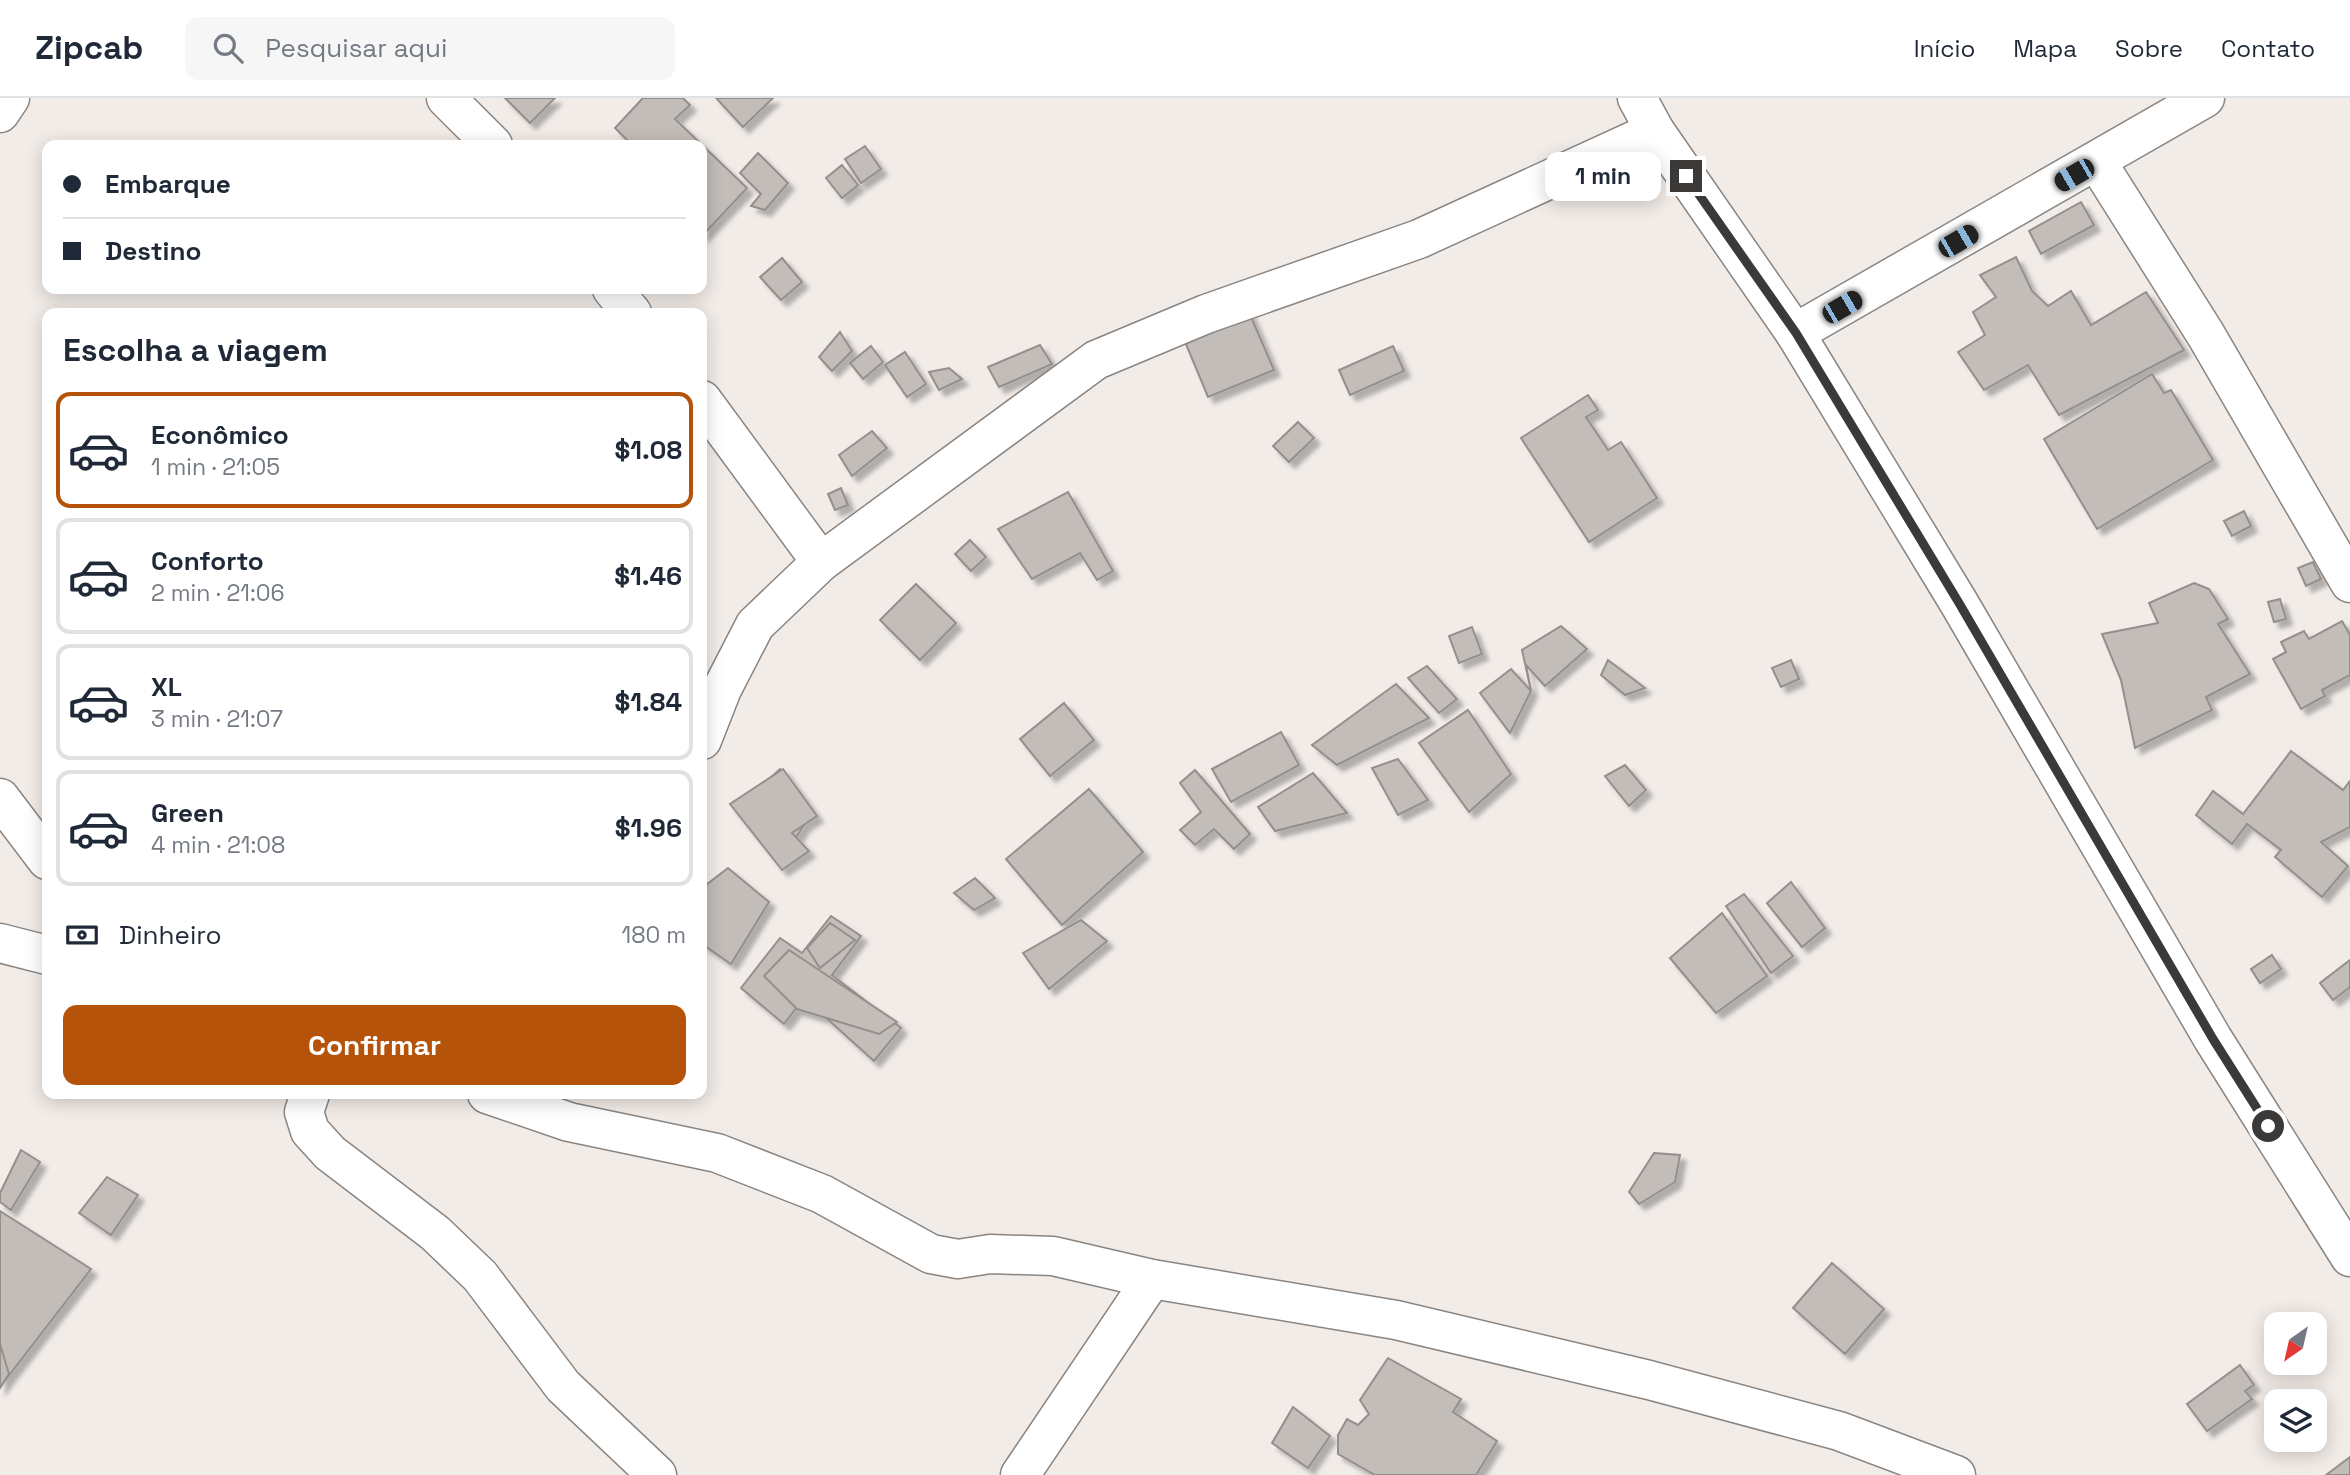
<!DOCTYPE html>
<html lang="pt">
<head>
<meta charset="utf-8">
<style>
	:root { --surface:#fff; --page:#f6f6f7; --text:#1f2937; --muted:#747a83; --line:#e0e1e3; --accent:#b45309 }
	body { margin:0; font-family:"Space Grotesk",sans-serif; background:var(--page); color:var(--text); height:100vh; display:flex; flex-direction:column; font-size:26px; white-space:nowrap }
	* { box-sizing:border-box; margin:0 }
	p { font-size:23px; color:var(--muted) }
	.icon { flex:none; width:38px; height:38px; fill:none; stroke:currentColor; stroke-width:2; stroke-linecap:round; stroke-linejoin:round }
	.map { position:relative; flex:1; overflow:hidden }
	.side { position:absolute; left:42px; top:210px; width:665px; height:791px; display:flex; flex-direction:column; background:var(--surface); border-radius:14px; box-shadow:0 4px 18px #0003 }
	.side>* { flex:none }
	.hud { position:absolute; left:42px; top:42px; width:665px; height:154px; border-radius:14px; box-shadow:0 4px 18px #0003; display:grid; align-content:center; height:154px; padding:0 21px; background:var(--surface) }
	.needle { width:46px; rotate:214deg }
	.tools { position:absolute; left:2264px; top:1214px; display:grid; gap:14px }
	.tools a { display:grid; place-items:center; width:63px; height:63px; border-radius:14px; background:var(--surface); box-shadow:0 4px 18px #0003; font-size:35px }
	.end { position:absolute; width:32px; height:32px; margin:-16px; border:9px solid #3c3a38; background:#fff; box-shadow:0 0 0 4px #fff }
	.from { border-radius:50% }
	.bubble { position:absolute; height:49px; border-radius:14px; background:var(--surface); box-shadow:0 4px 18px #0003; font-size:23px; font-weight:700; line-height:49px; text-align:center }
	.car { position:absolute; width:21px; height:42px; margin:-21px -10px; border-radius:9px; box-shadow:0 0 5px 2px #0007; background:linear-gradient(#222 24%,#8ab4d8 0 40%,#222 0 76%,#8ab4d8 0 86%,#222 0) }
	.hud b { display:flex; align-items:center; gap:24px; height:66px; font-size:26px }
	.hud b+b { border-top:2px solid var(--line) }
	.hud i { width:18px; height:18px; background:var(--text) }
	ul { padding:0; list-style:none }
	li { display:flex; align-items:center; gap:21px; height:116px; margin:0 14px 10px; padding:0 7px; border:4px solid var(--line); border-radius:14px }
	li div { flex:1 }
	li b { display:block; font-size:26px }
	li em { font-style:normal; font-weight:700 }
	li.selected { border-color:var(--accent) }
	li>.icon { width:63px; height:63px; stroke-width:1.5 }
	h2 { padding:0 21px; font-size:32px; line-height:84px }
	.pay { display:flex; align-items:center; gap:18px; height:77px; padding:0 21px; font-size:26px }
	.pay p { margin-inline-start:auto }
	.button { display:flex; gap:14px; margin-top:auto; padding:14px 21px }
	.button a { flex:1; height:80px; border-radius:14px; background:var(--accent); color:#fff; font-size:28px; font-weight:700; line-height:80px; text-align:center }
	header { display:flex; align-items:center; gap:42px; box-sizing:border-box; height:98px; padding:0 35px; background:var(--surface); border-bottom:2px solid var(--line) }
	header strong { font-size:33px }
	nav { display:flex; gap:38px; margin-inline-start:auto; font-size:24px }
	.search { width:490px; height:63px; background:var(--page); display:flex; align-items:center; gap:18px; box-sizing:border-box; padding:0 24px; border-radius:14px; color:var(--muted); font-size:26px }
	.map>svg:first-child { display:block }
	.building { fill:#c3bdb9; stroke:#958f8c; stroke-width:2; filter:url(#shadow) }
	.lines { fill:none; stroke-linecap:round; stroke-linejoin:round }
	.minor-casing { stroke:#8a8581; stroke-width:41 }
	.minor { stroke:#fff; stroke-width:38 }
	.route { stroke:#3c3a38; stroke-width:9 }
</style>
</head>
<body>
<header>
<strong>Zipcab</strong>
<div class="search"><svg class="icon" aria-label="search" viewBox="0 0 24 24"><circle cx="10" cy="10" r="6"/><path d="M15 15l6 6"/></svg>Pesquisar aqui</div>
<nav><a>Início</a><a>Mapa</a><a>Sobre</a><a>Contato</a></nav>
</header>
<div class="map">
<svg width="2350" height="1377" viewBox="0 0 2350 1377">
	<defs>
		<filter id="shadow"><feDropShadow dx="6" dy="6" stdDeviation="2" flood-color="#0004"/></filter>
	</defs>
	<rect width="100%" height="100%" fill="#f2ece8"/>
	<g class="building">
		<polygon points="505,0 555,0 530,25"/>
		<polygon points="643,0 683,0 690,7 675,21 747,90 702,138 702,47 632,47 615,30"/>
		<polygon points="716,0 773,0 743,29"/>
		<polygon points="865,48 881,71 861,85 845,61"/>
		<polygon points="758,55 788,85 765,112 751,108 761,96 740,75"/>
		<polygon points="842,67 858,87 842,100 826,80"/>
		<polygon points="2081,104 2094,127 2041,156 2029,133"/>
		<polygon points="2016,159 2032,193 2048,208 2071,193 2091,227 2146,194 2184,252 2059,317 2028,267 1984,292 1958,254 1985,237 1973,214 1996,199 1980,177"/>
		<polygon points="782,160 802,184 781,202 760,179"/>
		<polygon points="1248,212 1274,272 1208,299 1183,239"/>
		<polygon points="840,234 852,253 832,273 819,259"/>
		<polygon points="1040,247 1052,266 999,289 988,269"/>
		<polygon points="871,248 883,264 863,281 850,265"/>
		<polygon points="1393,248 1404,273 1350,297 1339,272"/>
		<polygon points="905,254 926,286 907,299 885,267"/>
		<polygon points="949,270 962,281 939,292 929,274"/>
		<polygon points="2152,276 2164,295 2171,292 2213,362 2097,431 2044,341"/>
		<polygon points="1588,297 1598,312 1586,319 1608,352 1621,344 1657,400 1589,444 1521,340"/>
		<polygon points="1298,324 1314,340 1289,364 1273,348"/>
		<polygon points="872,333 887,350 852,378 839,357"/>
		<polygon points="841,390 848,407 835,412 828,396"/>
		<polygon points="1068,394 1113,473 1097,482 1080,455 1032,481 998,431"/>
		<polygon points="2244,413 2251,428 2232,438 2224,423"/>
		<polygon points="970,442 986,459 971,473 955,456"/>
		<polygon points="2313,464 2321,481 2306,488 2298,470"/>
		<polygon points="2194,485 2209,491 2228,521 2218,526 2250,576 2206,599 2212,612 2135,650 2121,582 2102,536 2158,525 2149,505"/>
		<polygon points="916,486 956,525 920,562 880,522"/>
		<polygon points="2280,501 2286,521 2274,524 2268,504"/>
		<polygon points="2342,523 2350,537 2350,577 2322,592 2325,598 2301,611 2273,561 2286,554 2281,544 2304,533 2309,541"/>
		<polygon points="1561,528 1587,551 1545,588 1526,567 1531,593 1522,552"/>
		<polygon points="1472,529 1482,556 1459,565 1449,538"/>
		<polygon points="1608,562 1645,590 1625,597 1601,577"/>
		<polygon points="1791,562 1799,581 1781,589 1772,570"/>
		<polygon points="1427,568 1457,601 1439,615 1408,580"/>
		<polygon points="1511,571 1531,593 1510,635 1480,595"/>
		<polygon points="1396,586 1429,620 1337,667 1312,647"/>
		<polygon points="1064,605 1094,642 1050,678 1020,641"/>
		<polygon points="1468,612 1511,676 1469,714 1419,645"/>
		<polygon points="1281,634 1299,667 1231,704 1212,671"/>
		<polygon points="2291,653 2343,692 2350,683 2350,729 2321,744 2348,768 2322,799 2275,759 2281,752 2247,726 2232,746 2196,717 2213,693 2243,716"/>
		<polygon points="1398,661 1428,702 1398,717 1372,670"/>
		<polygon points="1625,667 1646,692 1629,708 1605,678"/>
		<polygon points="780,671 812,714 783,760 741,707"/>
		<polygon points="783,671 817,718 792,735 809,753 782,772 730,706"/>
		<polygon points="1195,672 1250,736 1234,751 1214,731 1195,747 1180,732 1201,714 1180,685"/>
		<polygon points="1313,675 1347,715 1275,733 1258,709"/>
		<polygon points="1089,691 1143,754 1062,827 1006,761"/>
		<polygon points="728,770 769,804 731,866 702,846 702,790"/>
		<polygon points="975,780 995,800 974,812 954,795"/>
		<polygon points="1791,784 1825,830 1802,849 1767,805"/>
		<polygon points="1744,796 1793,858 1771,875 1726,808"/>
		<polygon points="1722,815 1767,878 1716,915 1670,860"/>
		<polygon points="831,818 861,838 832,877 901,930 874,963 804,900 784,926 741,890 780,840 802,855"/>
		<polygon points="1081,822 1107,843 1049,891 1023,855"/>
		<polygon points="830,825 855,842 820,870 807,850"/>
		<polygon points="789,852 897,924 879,936 797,911 764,878"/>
		<polygon points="2272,857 2281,871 2260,885 2251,871"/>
		<polygon points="2350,862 2350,889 2333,902 2320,885"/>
		<polygon points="21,1052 40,1064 11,1112 0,1104 0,1095"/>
		<polygon points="1654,1055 1680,1057 1675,1084 1639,1106 1629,1094"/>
		<polygon points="107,1079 138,1097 111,1137 79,1115"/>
		<polygon points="0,1113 91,1171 0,1289"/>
		<polygon points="1832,1165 1884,1211 1845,1256 1793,1210"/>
		<polygon points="0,1246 9,1276 0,1290"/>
		<polygon points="1388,1260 1461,1301 1453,1314 1497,1343 1476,1377 1375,1377 1338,1356 1338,1337 1347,1321 1358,1327 1369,1316 1360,1302"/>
		<polygon points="2240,1267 2254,1287 2245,1293 2252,1301 2207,1333 2187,1306"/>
		<polygon points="1293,1309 1330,1338 1308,1370 1272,1345"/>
		<polygon points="2350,1359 2350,1377 2326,1377"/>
	</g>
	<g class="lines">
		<g class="minor-casing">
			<g id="minor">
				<polyline points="446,0 493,47"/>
				<polyline points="1637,0 1655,33 1795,235 1959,505 2213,941 2350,1159"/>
				<polyline points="0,15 10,0"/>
				<polyline points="2097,64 2206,237 2350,485"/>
				<polyline points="612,191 632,215"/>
				<polyline points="1795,235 2205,0"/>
				<polyline points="702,302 821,464"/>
				<polyline points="702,642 722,591 755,527 821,464 1096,262 1206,216 1419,141 1655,33"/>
				<polyline points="0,700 47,762"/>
				<polyline points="0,845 47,857"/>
				<polyline points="310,996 304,1014 310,1033 330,1055 435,1135 480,1178 563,1288 657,1377"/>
				<polyline points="487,996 569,1024 717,1055 822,1096 931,1156 958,1161 990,1156 1053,1158 1152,1181 1396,1222 1649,1282 1839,1333 1956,1377"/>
				<polyline points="1020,1377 1152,1181"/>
			</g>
		</g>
		<use href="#minor" class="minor"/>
	</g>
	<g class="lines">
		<polyline class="route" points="1686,78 1796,235 1959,505 2213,941 2268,1028"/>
	</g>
</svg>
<div class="tools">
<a><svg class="needle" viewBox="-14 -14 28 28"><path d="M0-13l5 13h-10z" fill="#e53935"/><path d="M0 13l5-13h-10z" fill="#747a83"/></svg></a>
<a><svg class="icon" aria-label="layers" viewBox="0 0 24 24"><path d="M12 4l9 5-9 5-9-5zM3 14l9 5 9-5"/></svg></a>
</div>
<i class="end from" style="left:2268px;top:1028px"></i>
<i class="end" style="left:1686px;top:78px"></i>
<div class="bubble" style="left:1545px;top:54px;width:116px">1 min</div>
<i class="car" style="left:2074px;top:77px;rotate:240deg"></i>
<i class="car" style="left:1958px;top:143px;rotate:60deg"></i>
<i class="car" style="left:1842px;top:209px;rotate:60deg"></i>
<div class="hud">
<b><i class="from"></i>Embarque</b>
<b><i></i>Destino</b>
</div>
<section class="side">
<h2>Escolha a viagem</h2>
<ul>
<li class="selected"><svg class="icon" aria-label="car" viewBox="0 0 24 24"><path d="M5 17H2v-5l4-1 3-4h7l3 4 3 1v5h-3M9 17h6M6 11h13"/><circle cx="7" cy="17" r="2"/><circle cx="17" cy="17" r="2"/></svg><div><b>Econômico</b><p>1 min · 21:05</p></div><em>$1.08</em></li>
<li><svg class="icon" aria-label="car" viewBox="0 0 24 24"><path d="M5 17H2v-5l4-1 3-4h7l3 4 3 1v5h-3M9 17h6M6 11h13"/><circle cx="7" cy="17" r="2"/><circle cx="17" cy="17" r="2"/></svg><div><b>Conforto</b><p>2 min · 21:06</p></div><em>$1.46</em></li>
<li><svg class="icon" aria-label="car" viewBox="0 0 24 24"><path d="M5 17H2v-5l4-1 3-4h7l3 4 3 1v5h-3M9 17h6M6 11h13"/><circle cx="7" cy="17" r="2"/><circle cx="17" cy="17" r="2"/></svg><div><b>XL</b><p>3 min · 21:07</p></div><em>$1.84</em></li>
<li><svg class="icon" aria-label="car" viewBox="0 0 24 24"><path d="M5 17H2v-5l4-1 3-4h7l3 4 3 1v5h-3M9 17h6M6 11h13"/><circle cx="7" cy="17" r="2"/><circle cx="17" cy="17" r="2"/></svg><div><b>Green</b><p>4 min · 21:08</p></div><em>$1.96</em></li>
</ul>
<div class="pay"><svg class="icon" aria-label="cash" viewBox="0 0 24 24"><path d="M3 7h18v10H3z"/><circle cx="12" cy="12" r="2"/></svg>Dinheiro<p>180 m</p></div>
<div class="button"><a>Confirmar</a></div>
</section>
</div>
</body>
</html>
